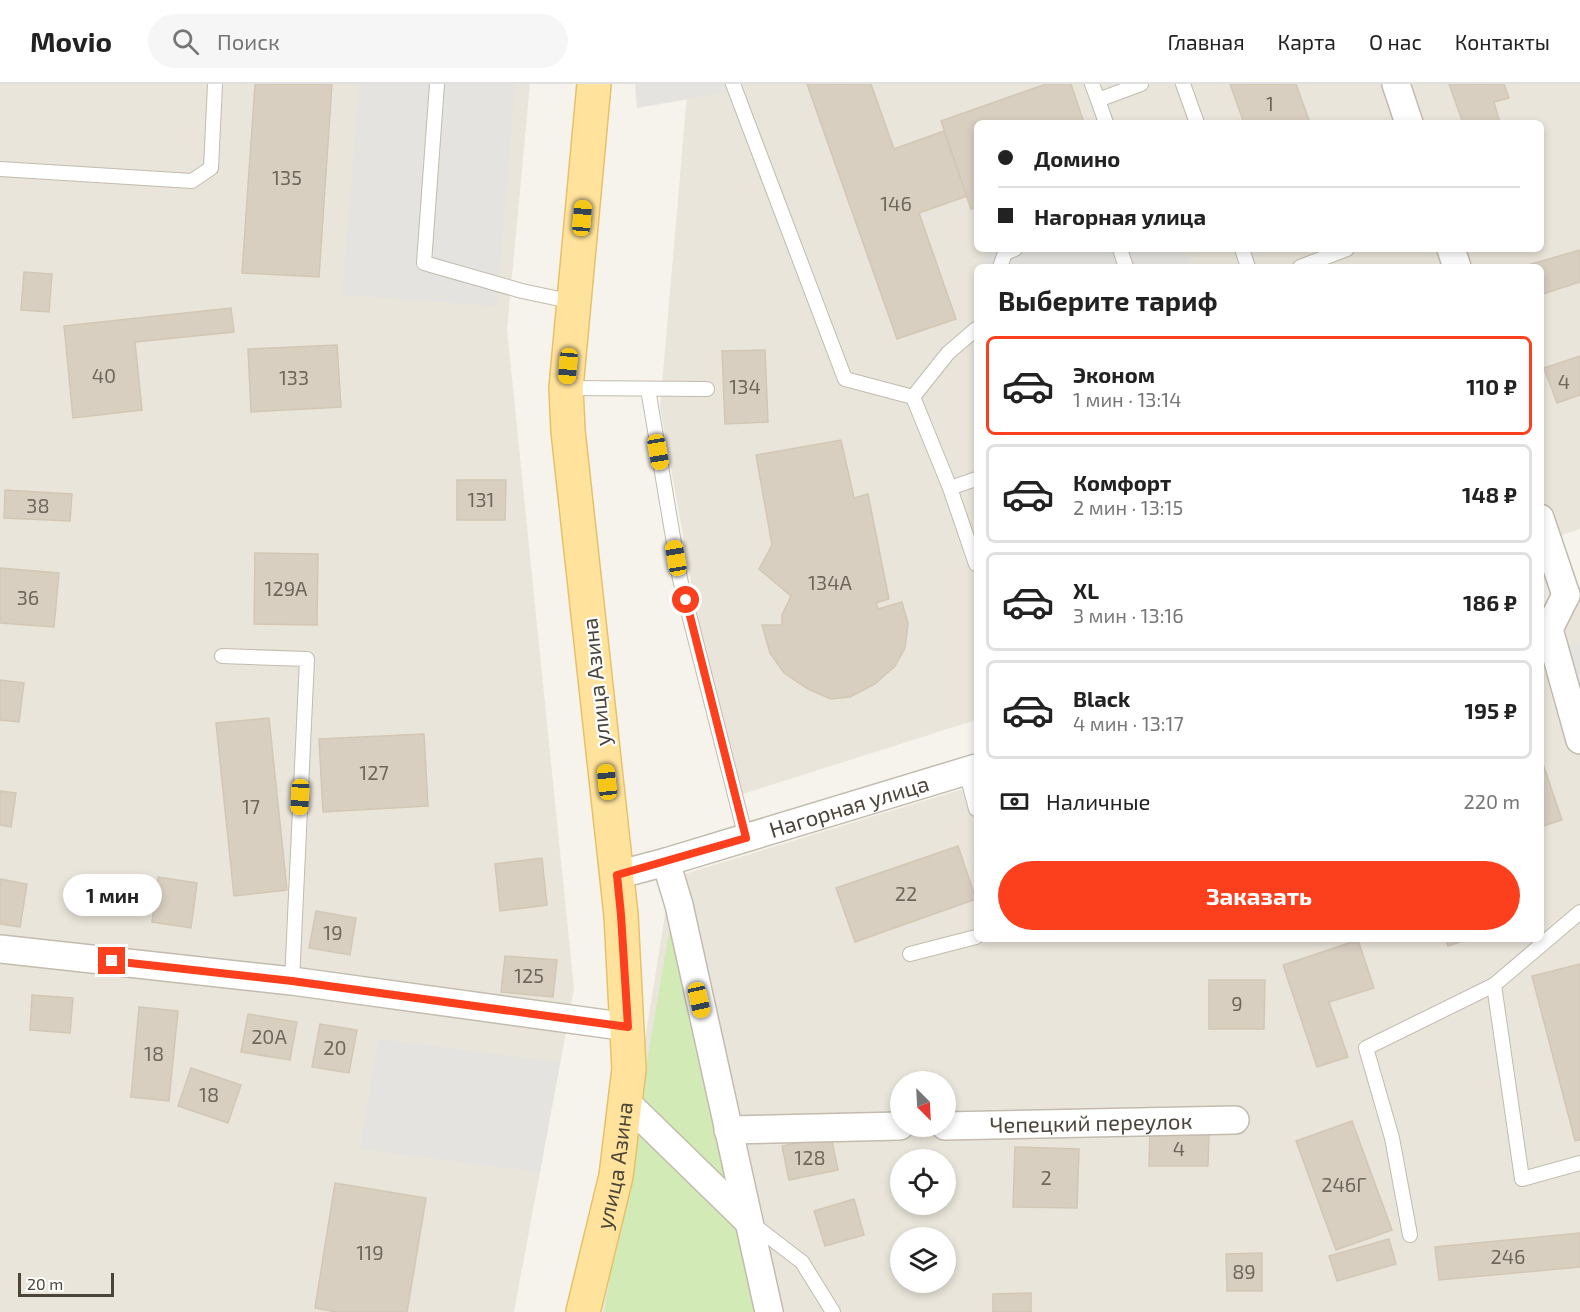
<!DOCTYPE html>
<html lang="ru">
<head>
<meta charset="utf-8">
<style>
	:root { --surface:#fff; --page:#f6f6f6; --text:#222; --muted:#767676; --line:#e0e0e0; --accent:#fc3f1d }
	body { margin:0; font-family:"Exo 2",sans-serif; background:var(--page); color:var(--text); height:100vh; display:flex; flex-direction:column; font-size:22px; white-space:nowrap }
	* { box-sizing:border-box; margin:0 }
	p { font-size:20px; color:var(--muted) }
	.icon { flex:none; width:33px; height:33px; fill:none; stroke:currentColor; stroke-width:2; stroke-linecap:round; stroke-linejoin:round }
	.map { position:relative; flex:1; overflow:hidden }
	.side { position:absolute; left:974px; top:180px; width:570px; height:678px; display:flex; flex-direction:column; background:var(--surface); border-radius:9px; box-shadow:0 3px 9px #0003 }
	.side>* { flex:none }
	.banner { position:absolute; left:974px; top:36px; width:570px; height:132px; border-radius:9px; box-shadow:0 3px 9px #0003; display:grid; align-content:center; height:132px; padding:0 24px; background:var(--surface) }
	.needle { width:39px; rotate:156deg }
	.tools { position:absolute; left:890px; top:987px; display:grid; gap:12px }
	.tools a { display:grid; place-items:center; width:66px; height:66px; border-radius:50%; background:var(--surface); box-shadow:0 3px 9px #0003; font-size:30px }
	.scale { position:absolute; left:18px; bottom:15px; width:96px; box-sizing:border-box; padding-left:6px; border:3px solid #4b4439; border-top:0; font-size:16px; line-height:21px; white-space:nowrap; color:#4b4439; -webkit-text-stroke:4px #fff; paint-order:stroke }
	.end { position:absolute; width:27px; height:27px; margin:-14px; border:8px solid #fc3f1d; background:#fff; box-shadow:0 0 0 3px #fff }
	.from { border-radius:50% }
	.bubble { position:absolute; height:42px; border-radius:21px; background:var(--surface); box-shadow:0 3px 9px #0003; font-size:20px; font-weight:700; line-height:42px; text-align:center }
	.car { position:absolute; width:18px; height:36px; margin:-18px -9px; border-radius:8px; box-shadow:0 0 4px 2px #0007; background:linear-gradient(#f5c518 24%,#345 0 40%,#f5c518 0 76%,#345 0 86%,#f5c518 0) }
	.banner b { display:flex; align-items:center; gap:21px; height:57px; font-size:22px }
	.banner b+b { border-top:2px solid var(--line) }
	.banner i { width:15px; height:15px; background:var(--text) }
	ul { padding:0; list-style:none }
	li { display:flex; align-items:center; gap:18px; height:99px; margin:0 12px 9px; padding:0 12px; border:3px solid var(--line); border-radius:9px }
	li div { flex:1 }
	li b { display:block; font-size:22px }
	li em { font-style:normal; font-weight:700 }
	li.active { border-color:var(--accent) }
	li>.icon { width:54px; height:54px; stroke-width:1.5 }
	h2 { padding:0 24px; font-size:27px; line-height:72px }
	.pay { display:flex; align-items:center; gap:15px; height:66px; padding:0 24px; font-size:22px }
	.pay p { margin-inline-start:auto }
	.cta { display:flex; gap:12px; margin-top:auto; padding:12px 24px }
	.cta a { flex:1; height:69px; border-radius:36px; background:var(--accent); color:#fff; font-size:24px; font-weight:700; line-height:69px; text-align:center }
	header { display:flex; align-items:center; gap:36px; box-sizing:border-box; height:84px; padding:0 30px; background:var(--surface); border-bottom:2px solid var(--line) }
	header strong { font-size:28px }
	nav { display:flex; gap:33px; margin-inline-start:auto; font-size:21px }
	.search { width:420px; height:54px; background:var(--page); display:flex; align-items:center; gap:15px; box-sizing:border-box; padding:0 21px; border-radius:33px; color:var(--muted); font-size:22px }
	.map>svg:first-child { display:block }
	.residential { fill:#eae5da; fill-rule:evenodd }
	.green { fill:#d2eab5 }
	.parking { fill:#e5e3e0 }
	.building { fill:#d8cfc1; stroke:#d3c7b4; stroke-width:1.5 }
	.lines { fill:none; stroke-linecap:round; stroke-linejoin:round }
	.lane-casing { stroke:#c2bbae; stroke-width:16 }
	.street-casing { stroke:#c2bbae; stroke-width:30 }
	.primary-casing { stroke:#e6c16a; stroke-width:36 }
	.lane { stroke:#fff; stroke-width:14 }
	.street { stroke:#fff; stroke-width:27 }
	.primary { stroke:#ffe39c; stroke-width:33 }
	.route { stroke:#fc3f1d; stroke-width:8 }
	.labels { text-anchor:middle; stroke-width:4.5; stroke-linejoin:round; paint-order:stroke }
	.number-label { font-size:20px; fill:#6e675b }
	.street-label { font-size:22px; fill:#4b4439; stroke:#fff }
</style>
</head>
<body>
<header>
<strong>Movio</strong>
<div class="search"><svg class="icon" aria-label="search" viewBox="0 0 24 24"><circle cx="10" cy="10" r="6"/><path d="M15 15l6 6"/></svg>Поиск</div>
<nav><a>Главная</a><a>Карта</a><a>О нас</a><a>Контакты</a></nav>
</header>
<div class="map">
<svg width="1580" height="1228" viewBox="0 0 1580 1228">
	<rect width="100%" height="100%" fill="#f6f3ec"/>
	<g class="residential">
		<polygon points="0,0 530,0 507,245 574,905 514,1228 0,1228"/>
		<path d="M688 0H1580V445L1541 458 1540 183H976V636L730 714 660 323ZM976 39H1540V165H976Z"/>
		<path d="M1580 518V1228H601L671 794 976 701V855H1540L1541 530ZM900 998H945V1042H900ZM900 1076H945V1120H900ZM900 1154H945V1198H900Z"/>
	</g>
	<polygon class="green" points="670,843 761,1228 604,1228"/>
	<g class="parking">
		<polygon points="359,0 515,0 497,222 342,211"/>
		<polygon points="635,0 725,0 729,8 637,24"/>
		<polygon points="987,165 1184,165 1191,183 983,183"/>
		<polygon points="1580,559 1580,604 1567,563"/>
		<polygon points="378,955 560,978 540,1088 360,1065"/>
	</g>
	<g class="building">
		<polygon points="255,0 332,0 319,193 242,189"/>
		<polygon points="807,0 871,0 894,65 944,47 967,112 919,129 956,235 897,255"/>
		<polygon points="1046,0 1071,0 1084,39 976,39 976,123 971,125 941,37"/>
		<polygon points="1230,0 1296,0 1310,39 1244,39"/>
		<polygon points="1449,0 1504,0 1509,14 1494,18 1500,39 1463,39"/>
		<polygon points="1580,166 1580,198 1540,211 1540,183 1521,183"/>
		<polygon points="24,188 52,190 49,228 21,226"/>
		<polygon points="231,224 234,248 135,258 142,326 73,334 64,242"/>
		<polygon points="337,261 341,323 251,328 248,265"/>
		<polygon points="765,266 768,338 725,340 722,267"/>
		<polygon points="1580,272 1580,311 1557,319 1544,284"/>
		<polygon points="841,356 854,414 868,410 889,515 876,519 878,525 902,518 908,539 905,564 895,582 875,600 850,613 831,615 808,605 784,589 770,569 762,541 782,541 782,531 791,512 759,485 772,461 756,371"/>
		<polygon points="457,396 506,396 505,436 457,436"/>
		<polygon points="5,406 72,410 70,437 4,434"/>
		<polygon points="255,469 318,470 317,541 254,540"/>
		<polygon points="0,484 59,489 54,543 0,539"/>
		<polygon points="0,596 24,599 19,638 0,636"/>
		<polygon points="269,634 287,806 234,812 216,639"/>
		<polygon points="424,650 428,722 323,728 319,655"/>
		<polygon points="1540,671 1562,736 1540,743"/>
		<polygon points="0,707 16,709 11,743 0,741"/>
		<polygon points="958,762 976,815 855,858 836,804"/>
		<polygon points="542,774 547,821 500,827 495,780"/>
		<polygon points="158,793 197,799 191,844 152,838"/>
		<polygon points="0,795 27,800 20,843 0,840"/>
		<polygon points="316,827 356,834 350,871 309,864"/>
		<polygon points="1445,855 1469,855 1448,862"/>
		<polygon points="1358,856 1374,904 1329,918 1348,973 1317,983 1283,881"/>
		<polygon points="505,872 557,876 553,913 501,908"/>
		<polygon points="1580,880 1580,1056 1575,1057 1532,892"/>
		<polygon points="1209,896 1265,896 1264,945 1209,945"/>
		<polygon points="32,911 73,914 70,949 30,946"/>
		<polygon points="139,923 178,927 169,1017 131,1013"/>
		<polygon points="248,930 297,938 290,976 241,968"/>
		<polygon points="320,940 357,946 349,989 312,983"/>
		<polygon points="191,984 241,1001 228,1039 178,1022"/>
		<polygon points="1352,1037 1392,1146 1336,1166 1296,1057"/>
		<polygon points="1150,1047 1209,1048 1208,1082 1149,1082"/>
		<polygon points="831,1052 838,1086 789,1096 782,1062"/>
		<polygon points="1015,1063 1079,1065 1077,1124 1013,1123"/>
		<polygon points="335,1099 426,1114 407,1228 336,1228 315,1224"/>
		<polygon points="854,1115 864,1151 825,1162 814,1127"/>
		<polygon points="1580,1149 1580,1183 1439,1196 1435,1163"/>
		<polygon points="1389,1155 1396,1180 1337,1197 1329,1172"/>
		<polygon points="1262,1169 1262,1207 1227,1207 1226,1170"/>
		<polygon points="1031,1209 1031,1228 993,1228 993,1210"/>
	</g>
	<g class="lines">
		<g class="lane-casing">
			<g id="lane">
				<polyline points="437,0 424,179 522,207 574,218"/>
				<polyline points="733,0 845,295 913,313 950,404 976,480"/>
				<polyline points="1092,0 1098,16"/>
				<polyline points="1183,0 1197,39"/>
				<polyline points="1106,39 1098,16 1141,0"/>
				<polyline points="0,85 192,97 211,84 215,0"/>
				<polyline points="1120,165 1126,183"/>
				<polyline points="1242,165 1248,183"/>
				<polyline points="1000,183 1005,169 1015,165"/>
				<polyline points="1300,183 1347,165"/>
				<polyline points="566,304 707,305"/>
				<polyline points="648,305 680,495 746,754"/>
				<polyline points="913,313 948,269 976,245"/>
				<polyline points="950,404 976,395"/>
				<polyline points="222,572 307,575 292,897"/>
				<polyline points="966,687 976,725"/>
				<polyline points="1580,828 1494,901 1522,1095 1580,1079"/>
				<polyline points="910,870 976,853"/>
				<polyline points="751,1139 802,1178 833,1228"/>
				<polyline points="1410,1151 1392,1054 1366,964 1494,901"/>
			</g>
		</g>
		<g class="street-casing">
			<g id="street">
				<polyline points="1396,0 1409,39"/>
				<polyline points="1451,165 1457,183"/>
				<polyline points="1540,434 1566,511"/>
				<polyline points="1566,511 1549,545 1580,656"/>
				<polyline points="666,778 679,821 769,1228"/>
				<path id="s1" d="M617 791 666 778 976 684"/>
				<polyline points="0,865 292,897 628,943"/>
				<polyline points="625,1017 747,1136"/>
				<path id="s2" d="M945 1042 1235 1036"/>
				<polyline points="728,1046 900,1042"/>
			</g>
		</g>
		<g class="primary-casing">
			<g id="primary">
				<path id="s3" d="M583 1228 616 1092 629 985 621 831 568 347 566 304 594 0"/>
			</g>
		</g>
		<use href="#lane" class="lane"/>
		<use href="#street" class="street"/>
		<use href="#primary" class="primary"/>
	</g>
	<g class="lines">
		<polyline class="route" points="112,877 292,897 628,943 621,831 617,791 746,754 686,516"/>
	</g>
	<g class="labels">
		<g class="number-label">
			<text x="1270" y="27">1</text>
			<text x="287" y="101">135</text>
			<text x="896" y="127">146</text>
			<text x="104" y="299">40</text>
			<text x="294" y="301">133</text>
			<text x="1564" y="305">4</text>
			<text x="745" y="310">134</text>
			<text x="481" y="423">131</text>
			<text x="38" y="429">38</text>
			<text x="830" y="506">134А</text>
			<text x="286" y="512">129А</text>
			<text x="28" y="521">36</text>
			<text x="374" y="696">127</text>
			<text x="251" y="730">17</text>
			<text x="906" y="817">22</text>
			<text x="333" y="856">19</text>
			<text x="529" y="899">125</text>
			<text x="1237" y="927">9</text>
			<text x="269" y="960">20А</text>
			<text x="335" y="971">20</text>
			<text x="154" y="977">18</text>
			<text x="209" y="1018">18</text>
			<text x="1179" y="1072">4</text>
			<text x="810" y="1081">128</text>
			<text x="1046" y="1101">2</text>
			<text x="1344" y="1108">246Г</text>
			<text x="370" y="1176">119</text>
			<text x="1508" y="1180">246</text>
			<text x="1244" y="1195">89</text>
		</g>
		<g class="street-label">
			<text transform="translate(596 598) rotate(-96)" y="8">улица Азина</text>
			<text dy="8" stroke="none"><textPath href="#s1" startOffset="242">Нагорная улица</textPath></text>
			<text dy="8" stroke="none"><textPath href="#s2" startOffset="146">Чепецкий переулок</textPath></text>
			<text dy="8" stroke="none"><textPath href="#s3" startOffset="150">улица Азина</textPath></text>
		</g>
	</g>
</svg>
<div class="tools">
<a><svg class="needle" viewBox="-14 -14 28 28"><path d="M0-13l5 13h-10z" fill="#e53935"/><path d="M0 13l5-13h-10z" fill="#767676"/></svg></a>
<a><svg class="icon" aria-label="locate" viewBox="0 0 24 24"><circle cx="12" cy="12" r="6"/><path d="M12 2v4M12 18v4M2 12h4M18 12h4"/></svg></a>
<a><svg class="icon" aria-label="layers" viewBox="0 0 24 24"><path d="M12 4l9 5-9 5-9-5zM3 14l9 5 9-5"/></svg></a>
</div>
<div class="scale">20 m</div>
<i class="end from" style="left:686px;top:516px"></i>
<i class="end" style="left:112px;top:877px"></i>
<div class="bubble" style="left:63px;top:790px;width:99px">1 мин</div>
<i class="car" style="left:582px;top:134px;rotate:5deg"></i>
<i class="car" style="left:568px;top:282px;rotate:185deg"></i>
<i class="car" style="left:658px;top:368px;rotate:170deg"></i>
<i class="car" style="left:676px;top:474px;rotate:350deg"></i>
<i class="car" style="left:607px;top:698px;rotate:354deg"></i>
<i class="car" style="left:300px;top:713px;rotate:183deg"></i>
<i class="car" style="left:699px;top:916px;rotate:167deg"></i>
<div class="banner">
<b><i class="from"></i>Домино</b>
<b><i></i>Нагорная улица</b>
</div>
<section class="side">
<h2>Выберите тариф</h2>
<ul>
<li class="active"><svg class="icon" aria-label="car" viewBox="0 0 24 24"><path d="M5 17H2v-5l4-1 3-4h7l3 4 3 1v5h-3M9 17h6M6 11h13"/><circle cx="7" cy="17" r="2"/><circle cx="17" cy="17" r="2"/></svg><div><b>Эконом</b><p>1 мин · 13:14</p></div><em>110 ₽</em></li>
<li><svg class="icon" aria-label="car" viewBox="0 0 24 24"><path d="M5 17H2v-5l4-1 3-4h7l3 4 3 1v5h-3M9 17h6M6 11h13"/><circle cx="7" cy="17" r="2"/><circle cx="17" cy="17" r="2"/></svg><div><b>Комфорт</b><p>2 мин · 13:15</p></div><em>148 ₽</em></li>
<li><svg class="icon" aria-label="car" viewBox="0 0 24 24"><path d="M5 17H2v-5l4-1 3-4h7l3 4 3 1v5h-3M9 17h6M6 11h13"/><circle cx="7" cy="17" r="2"/><circle cx="17" cy="17" r="2"/></svg><div><b>XL</b><p>3 мин · 13:16</p></div><em>186 ₽</em></li>
<li><svg class="icon" aria-label="car" viewBox="0 0 24 24"><path d="M5 17H2v-5l4-1 3-4h7l3 4 3 1v5h-3M9 17h6M6 11h13"/><circle cx="7" cy="17" r="2"/><circle cx="17" cy="17" r="2"/></svg><div><b>Black</b><p>4 мин · 13:17</p></div><em>195 ₽</em></li>
</ul>
<div class="pay"><svg class="icon" aria-label="cash" viewBox="0 0 24 24"><path d="M3 7h18v10H3z"/><circle cx="12" cy="12" r="2"/></svg>Наличные<p>220 m</p></div>
<div class="cta"><a>Заказать</a></div>
</section>
</div>
</body>
</html>
